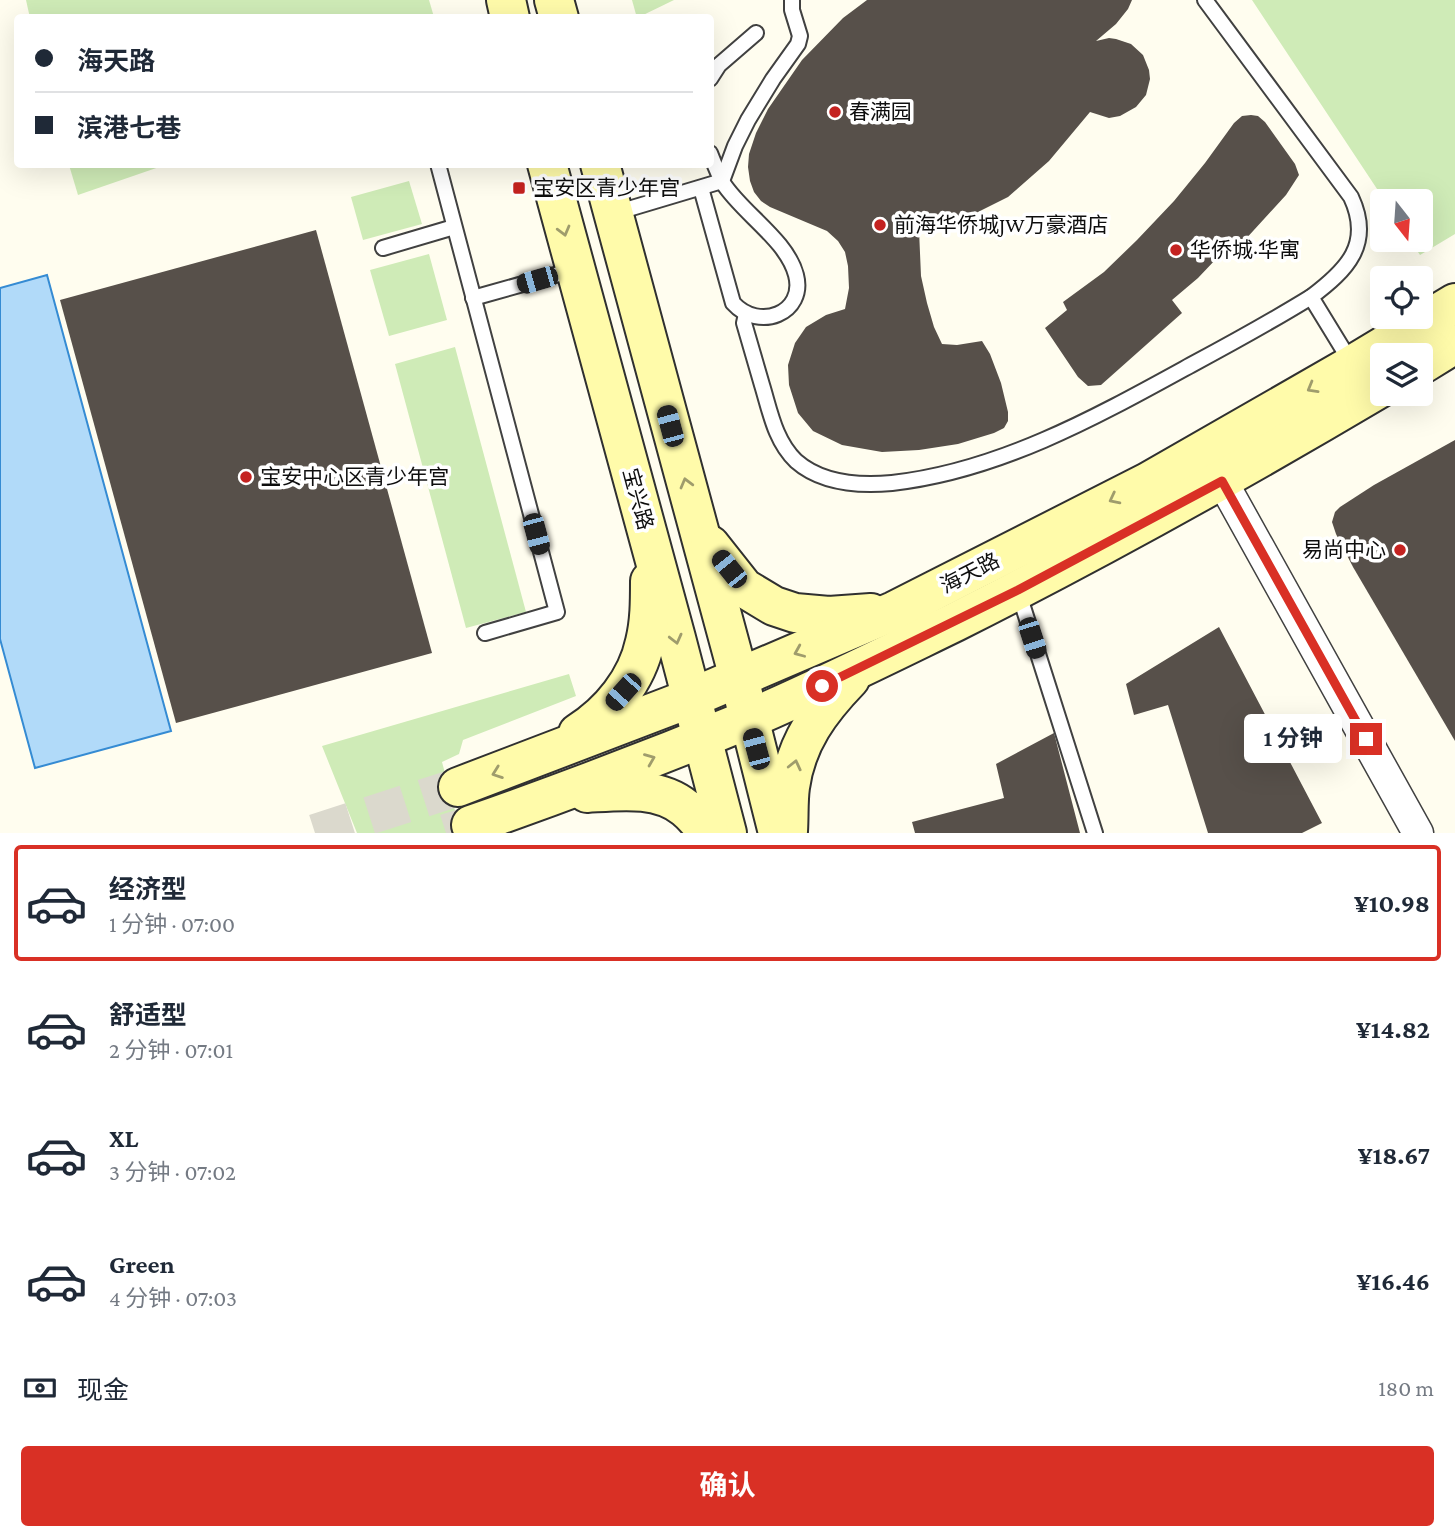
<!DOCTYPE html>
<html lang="zh">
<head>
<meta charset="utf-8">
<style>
	:root { --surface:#fff; --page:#f6f6f7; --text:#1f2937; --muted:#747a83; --line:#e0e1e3; --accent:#d93025 }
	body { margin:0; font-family:"Crimson Pro","Noto Sans SC",serif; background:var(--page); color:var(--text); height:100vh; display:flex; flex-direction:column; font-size:26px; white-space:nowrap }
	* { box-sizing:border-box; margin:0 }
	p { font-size:23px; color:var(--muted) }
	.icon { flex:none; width:38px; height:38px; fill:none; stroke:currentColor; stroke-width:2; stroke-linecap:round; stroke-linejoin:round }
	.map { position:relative; height:833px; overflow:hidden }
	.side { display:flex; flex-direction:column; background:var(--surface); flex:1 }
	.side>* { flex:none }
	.banner { position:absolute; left:14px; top:14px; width:700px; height:154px; border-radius:7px; box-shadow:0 7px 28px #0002; display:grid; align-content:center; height:154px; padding:0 21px; background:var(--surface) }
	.needle { width:46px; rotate:163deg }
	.buttons { position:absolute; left:1370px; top:189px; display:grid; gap:14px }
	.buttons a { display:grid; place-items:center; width:63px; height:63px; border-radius:7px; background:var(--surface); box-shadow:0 7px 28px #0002; font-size:35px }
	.end { position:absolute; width:32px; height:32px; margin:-16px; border:9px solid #d93025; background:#fff; box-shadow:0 0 0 4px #fff }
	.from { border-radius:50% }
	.bubble { position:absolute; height:49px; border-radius:7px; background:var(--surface); box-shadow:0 7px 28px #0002; font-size:23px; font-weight:700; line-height:49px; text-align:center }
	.car { position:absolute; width:21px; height:42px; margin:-21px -10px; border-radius:9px; box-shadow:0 0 5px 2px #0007; background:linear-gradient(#222 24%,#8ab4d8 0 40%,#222 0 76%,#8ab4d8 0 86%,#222 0) }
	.banner b { display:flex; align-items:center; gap:24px; height:66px; font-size:26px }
	.banner b+b { border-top:2px solid var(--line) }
	.banner i { width:18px; height:18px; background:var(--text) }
	ul { padding:12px 0 0; list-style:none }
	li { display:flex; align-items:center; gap:21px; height:116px; margin:0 14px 10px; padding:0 7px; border:4px solid transparent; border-radius:7px }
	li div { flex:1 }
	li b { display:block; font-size:26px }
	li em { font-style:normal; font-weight:700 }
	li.current { border-color:var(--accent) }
	li>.icon { width:63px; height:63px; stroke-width:1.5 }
	.pay { display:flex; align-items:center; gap:18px; height:77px; padding:0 21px; font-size:26px }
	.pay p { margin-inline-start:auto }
	.action { display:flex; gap:14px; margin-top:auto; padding:14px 21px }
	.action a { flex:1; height:80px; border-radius:7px; background:var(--accent); color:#fff; font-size:28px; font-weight:700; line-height:80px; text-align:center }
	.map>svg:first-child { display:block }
	.green { fill:#cfebb7 }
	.water { fill:#b1daf9; stroke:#358bd3; stroke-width:2 }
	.building { fill:#57504a }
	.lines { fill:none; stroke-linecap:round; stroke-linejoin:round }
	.secondary-tunnel { stroke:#dbd9cd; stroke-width:38; stroke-dasharray:38 19; stroke-linecap:butt }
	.lane-casing { stroke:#414141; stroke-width:18 }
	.street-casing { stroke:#414141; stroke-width:33 }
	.secondary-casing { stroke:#303030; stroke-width:42 }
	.lane { stroke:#fff; stroke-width:14 }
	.street { stroke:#fff; stroke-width:30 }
	.secondary { stroke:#fffbaa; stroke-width:38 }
	.oneway { stroke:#9f9c6c }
	.route { stroke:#d93025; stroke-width:9 }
	.poi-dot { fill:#c42220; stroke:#fff; stroke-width:2.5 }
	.labels { text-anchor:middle; stroke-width:7; stroke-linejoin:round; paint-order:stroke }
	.poi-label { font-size:21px; fill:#0e0e0e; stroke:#fff; text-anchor:start }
	.street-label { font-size:21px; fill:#0e0e0e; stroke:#fff }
</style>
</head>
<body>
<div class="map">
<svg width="1455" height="833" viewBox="0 0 1455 833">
	<rect width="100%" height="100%" fill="#fffdef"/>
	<g class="green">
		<polygon points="26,0 429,0 434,17 30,18"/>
		<polygon points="632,0 674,0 637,18"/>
		<polygon points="1252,0 1455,0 1455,234 1420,255 1410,240 1421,240 1421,201 1385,201"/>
		<polygon points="69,165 69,164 165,165 78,195"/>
		<polygon points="409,181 422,224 363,240 351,197"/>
		<polygon points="429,254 447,320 389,336 370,270"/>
		<polygon points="455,347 526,612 466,628 395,364"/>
		<polygon points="569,674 576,696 463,740 459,754 442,762 461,833 357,833 322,746"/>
	</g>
	<polygon class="water" points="47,275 171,731 35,768 0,639 0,288"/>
	<g class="building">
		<polygon points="867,0 1132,0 1128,9 1116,24 1096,41 1109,38 1116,39 1131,44 1143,55 1149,70 1150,79 1146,95 1136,107 1120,116 1109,118 1090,112 1049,161 1008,197 964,219 941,227 919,230 921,276 927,303 934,327 942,344 957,345 982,341 990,354 1001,383 1008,412 1008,421 1004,428 994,433 958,444 919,450 882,452 842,445 813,431 798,413 789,385 788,365 795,343 806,327 826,315 845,309 849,288 848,266 845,252 838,241 827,231 770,207 761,201 754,192 750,181 748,167 749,154 756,133 768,109 802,60 843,18"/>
		<polygon points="1251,115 1258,116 1265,122 1295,164 1299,175 1286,195 1243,242 1236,238 1198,278 1172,300 1182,313 1101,385 1088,386 1078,377 1045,328 1067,310 1063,302 1104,272 1137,240 1174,201 1205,163 1234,123 1242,116"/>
		<polygon points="316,230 432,653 176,723 60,300"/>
		<polygon points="1455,440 1455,741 1353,567 1336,534 1332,522 1335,512 1340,507 1374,485"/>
		<polygon points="1219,627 1322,823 1302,833 1208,833 1168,705 1134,715 1126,684"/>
		<polygon points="1054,733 1080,833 915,833 912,822 1004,798 996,764"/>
	</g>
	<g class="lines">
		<g class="secondary-tunnel">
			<polyline points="315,833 458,787"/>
			<polyline points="446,833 471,825"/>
		</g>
		<g class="lane-casing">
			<g id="lane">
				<polyline points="710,79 719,65 756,33"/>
				<polyline points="438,164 557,612 485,633"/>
				<path d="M701 188 733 303C759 332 806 313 796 275 787 240 742 213 723 183 718 174 714 163 710 153"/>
				<polyline points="615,213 722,181 735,146 748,120 773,79 798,44 800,36 792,10 792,0"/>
				<polyline points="383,248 454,227"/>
				<polyline points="1311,297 1352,364"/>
				<polyline points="473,298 573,270"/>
				<path d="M746 314 744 323C750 344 756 364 762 385 770 411 775 441 796 461 822 484 859 486 892 483 1000 471 1098 416 1191 365 1232 343 1272 321 1311 297 1347 270 1373 244 1351 197L1205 0"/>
				<polyline points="1018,591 1095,833"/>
			</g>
		</g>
		<g class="street-casing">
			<polyline id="street" points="1222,481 1418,833"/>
		</g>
		<g class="secondary-casing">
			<g id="secondary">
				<polyline points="506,0 510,18"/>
				<polyline points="554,0 559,18"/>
				<polyline points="547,164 676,638 727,833"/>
				<polyline points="600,164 739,678 778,833"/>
				<polyline points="1421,365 1455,344"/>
				<polyline points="710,545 744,588 774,606 795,613 829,616 871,613"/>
				<path d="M578 733C610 713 637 680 645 642 650 622 650 601 650 581"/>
				<polyline points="458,787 691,698 894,611 1148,482 1352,365 1455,303"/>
				<path d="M587 793C620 791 658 786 685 808 694 815 701 825 709 833"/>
				<path d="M471 825C565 792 657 757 749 719 819 689 887 655 955 622 1100 549 1242 470 1382 387"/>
				<path d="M788 831C789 816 788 801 790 787 796 742 820 710 850 679"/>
			</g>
		</g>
		<use href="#lane" class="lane"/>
		<use href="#street" class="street"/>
		<use href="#secondary" class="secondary"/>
	</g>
	<defs><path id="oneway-chevron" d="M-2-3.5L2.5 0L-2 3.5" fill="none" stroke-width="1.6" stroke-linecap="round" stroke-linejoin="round" transform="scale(1.75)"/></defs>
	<g class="oneway">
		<use href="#oneway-chevron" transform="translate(564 231) rotate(75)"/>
		<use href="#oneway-chevron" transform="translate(1312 388) rotate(150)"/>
		<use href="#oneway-chevron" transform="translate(686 483) rotate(-105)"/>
		<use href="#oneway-chevron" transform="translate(1114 499) rotate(153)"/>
		<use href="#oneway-chevron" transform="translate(676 639) rotate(76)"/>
		<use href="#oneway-chevron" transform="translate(799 652) rotate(157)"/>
		<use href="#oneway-chevron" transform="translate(650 759) rotate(-22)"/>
		<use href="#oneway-chevron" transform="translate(795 765) rotate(-77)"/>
		<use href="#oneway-chevron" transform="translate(497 773) rotate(160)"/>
	</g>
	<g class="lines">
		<polyline class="route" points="822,686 1018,590 1222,481 1366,739"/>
	</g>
	<g class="poi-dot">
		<circle cx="835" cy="112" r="7"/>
		<rect x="512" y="181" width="14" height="14" rx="3.5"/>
		<circle cx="880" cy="225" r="7"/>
		<circle cx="1176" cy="250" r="7"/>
		<circle cx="246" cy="477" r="7"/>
		<circle cx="1400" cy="550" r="7"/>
	</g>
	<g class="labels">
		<g class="poi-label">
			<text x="849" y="119">春满园</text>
			<text x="533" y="195">宝安区青少年宫</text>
			<text x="894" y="232">前海华侨城JW万豪酒店</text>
			<text x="1190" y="257">华侨城·华寓</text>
			<text x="260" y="484">宝安中心区青少年宫</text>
			<text x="1386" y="557" text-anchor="end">易尚中心</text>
		</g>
		<g class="street-label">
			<text transform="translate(638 499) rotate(75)" y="7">宝兴路</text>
			<text transform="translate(970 573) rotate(-27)" y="7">海天路</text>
		</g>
	</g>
</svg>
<div class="buttons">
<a><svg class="needle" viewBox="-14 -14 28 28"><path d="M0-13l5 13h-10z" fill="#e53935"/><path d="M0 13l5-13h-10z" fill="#747a83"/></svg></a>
<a><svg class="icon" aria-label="locate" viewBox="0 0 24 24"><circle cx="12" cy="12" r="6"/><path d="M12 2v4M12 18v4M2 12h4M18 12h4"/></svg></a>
<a><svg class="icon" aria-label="layers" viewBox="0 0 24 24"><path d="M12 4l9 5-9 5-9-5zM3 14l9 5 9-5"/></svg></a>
</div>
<i class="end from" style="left:822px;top:686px"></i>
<i class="end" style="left:1366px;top:739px"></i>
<div class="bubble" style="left:1244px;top:714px;width:98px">1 分钟</div>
<i class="car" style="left:537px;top:280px;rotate:254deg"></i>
<i class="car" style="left:670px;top:426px;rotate:345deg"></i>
<i class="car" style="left:536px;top:534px;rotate:165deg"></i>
<i class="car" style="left:729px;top:569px;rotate:321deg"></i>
<i class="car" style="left:1032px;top:638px;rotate:162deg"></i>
<i class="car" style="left:623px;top:692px;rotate:222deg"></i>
<i class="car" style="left:756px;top:749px;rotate:345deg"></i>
<div class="banner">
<b><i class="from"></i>海天路</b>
<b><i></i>滨港七巷</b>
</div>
</div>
<section class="side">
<ul>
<li class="current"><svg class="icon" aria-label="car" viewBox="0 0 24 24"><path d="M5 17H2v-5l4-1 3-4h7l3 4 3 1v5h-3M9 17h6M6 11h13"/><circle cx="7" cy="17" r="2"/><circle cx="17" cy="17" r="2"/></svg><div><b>经济型</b><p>1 分钟 · 07:00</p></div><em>¥10.98</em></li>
<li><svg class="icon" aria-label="car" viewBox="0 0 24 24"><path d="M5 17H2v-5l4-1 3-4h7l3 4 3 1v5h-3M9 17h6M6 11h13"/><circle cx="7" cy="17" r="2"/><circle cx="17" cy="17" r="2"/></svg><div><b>舒适型</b><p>2 分钟 · 07:01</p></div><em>¥14.82</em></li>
<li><svg class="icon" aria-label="car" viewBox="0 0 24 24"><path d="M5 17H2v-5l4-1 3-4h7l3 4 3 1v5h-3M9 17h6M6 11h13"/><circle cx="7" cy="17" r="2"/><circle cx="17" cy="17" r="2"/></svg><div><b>XL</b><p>3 分钟 · 07:02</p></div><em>¥18.67</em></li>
<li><svg class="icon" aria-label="car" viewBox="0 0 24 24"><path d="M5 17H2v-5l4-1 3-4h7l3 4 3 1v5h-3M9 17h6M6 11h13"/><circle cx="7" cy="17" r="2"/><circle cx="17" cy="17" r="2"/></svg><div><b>Green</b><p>4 分钟 · 07:03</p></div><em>¥16.46</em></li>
</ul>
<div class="pay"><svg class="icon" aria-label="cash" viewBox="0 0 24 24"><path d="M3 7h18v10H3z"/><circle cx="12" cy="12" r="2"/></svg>现金<p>180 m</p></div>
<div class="action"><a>确认</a></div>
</section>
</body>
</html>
